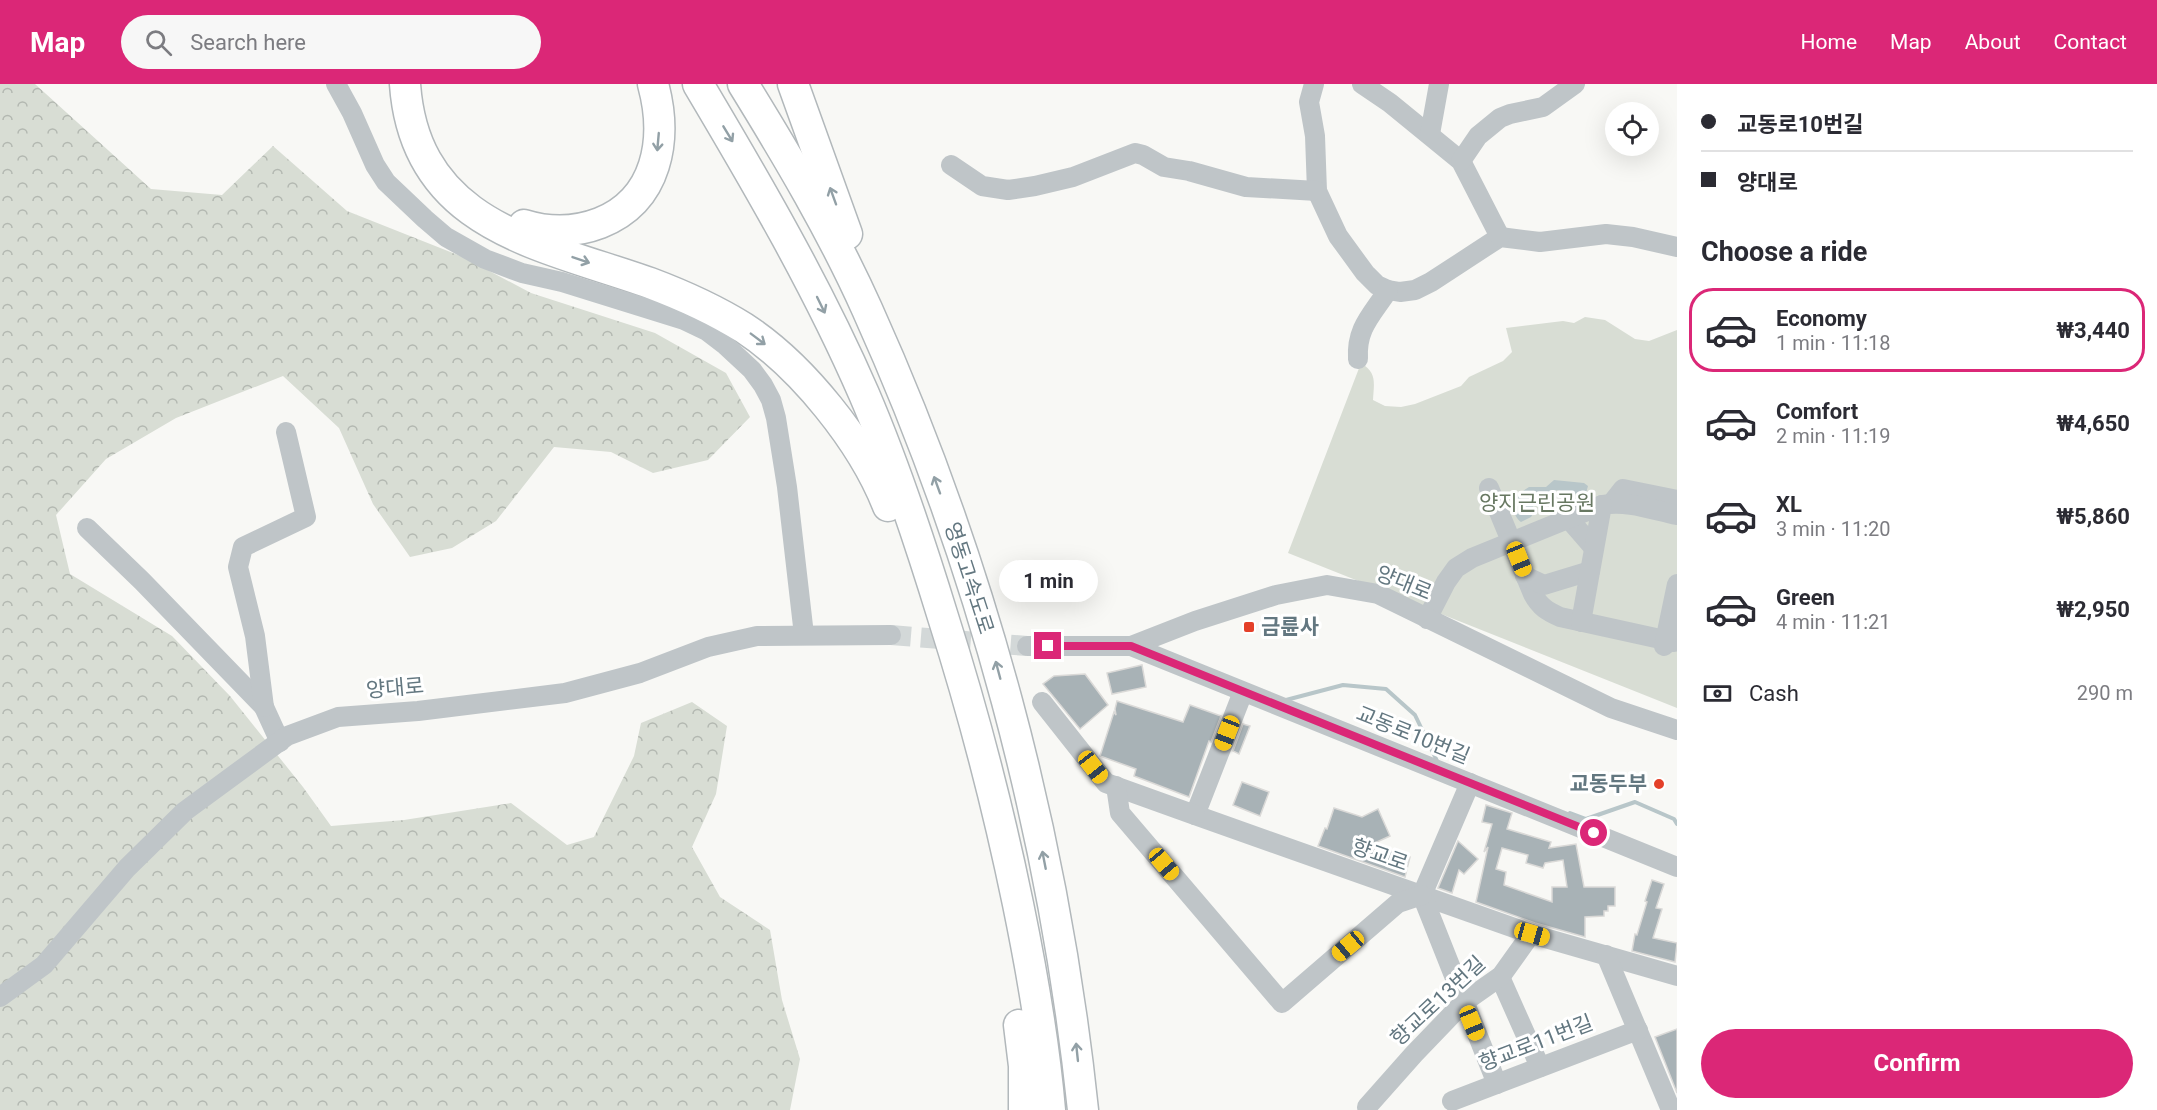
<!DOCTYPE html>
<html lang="en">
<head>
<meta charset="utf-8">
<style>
	:root { --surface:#fff; --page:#f7f7f7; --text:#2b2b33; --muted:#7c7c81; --line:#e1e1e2; --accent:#db2777 }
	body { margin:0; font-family:Roboto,"Noto Sans KR",sans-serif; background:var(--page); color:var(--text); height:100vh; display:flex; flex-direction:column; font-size:22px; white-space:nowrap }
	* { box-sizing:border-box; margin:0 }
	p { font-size:20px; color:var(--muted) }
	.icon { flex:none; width:33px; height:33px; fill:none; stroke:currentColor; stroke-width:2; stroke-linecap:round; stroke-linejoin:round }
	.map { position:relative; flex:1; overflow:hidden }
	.panel { display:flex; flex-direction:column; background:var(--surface); width:480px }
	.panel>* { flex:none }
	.top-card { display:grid; align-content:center; height:132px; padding:0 24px; background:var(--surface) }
	.controls { position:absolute; left:1605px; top:18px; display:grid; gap:12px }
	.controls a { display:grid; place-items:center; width:54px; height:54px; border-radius:50%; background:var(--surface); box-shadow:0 6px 24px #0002; font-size:30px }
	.end { position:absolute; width:27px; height:27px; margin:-14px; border:8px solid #db2777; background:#fff; box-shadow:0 0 0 3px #fff }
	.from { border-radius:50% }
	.bubble { position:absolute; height:42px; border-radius:21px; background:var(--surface); box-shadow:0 6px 24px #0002; font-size:20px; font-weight:700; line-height:42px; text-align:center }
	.car { position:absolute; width:18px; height:36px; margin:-18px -9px; border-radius:8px; box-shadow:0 0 4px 2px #0007; background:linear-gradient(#f5c518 24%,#345 0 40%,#f5c518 0 76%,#345 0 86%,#f5c518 0) }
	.top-card b { display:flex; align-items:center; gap:21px; height:57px; font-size:22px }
	.top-card b+b { border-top:2px solid var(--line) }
	.top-card i { width:15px; height:15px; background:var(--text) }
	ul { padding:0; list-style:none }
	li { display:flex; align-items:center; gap:18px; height:84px; margin:0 12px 9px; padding:0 12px; border:3px solid transparent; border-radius:24px }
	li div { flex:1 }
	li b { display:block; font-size:22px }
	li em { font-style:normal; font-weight:700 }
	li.active { border-color:var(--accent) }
	li>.icon { width:54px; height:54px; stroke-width:1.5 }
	h2 { padding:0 24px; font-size:27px; line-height:72px }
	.pay { display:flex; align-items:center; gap:15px; height:66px; padding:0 24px; font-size:22px }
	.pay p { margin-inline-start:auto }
	.button { display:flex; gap:12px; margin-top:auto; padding:12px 24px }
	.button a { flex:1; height:69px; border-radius:36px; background:var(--accent); color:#fff; font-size:24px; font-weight:700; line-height:69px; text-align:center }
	header { display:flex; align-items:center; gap:36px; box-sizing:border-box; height:84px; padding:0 30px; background:var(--accent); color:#fff }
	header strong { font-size:28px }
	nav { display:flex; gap:33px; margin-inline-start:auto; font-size:21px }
	.search { width:420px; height:54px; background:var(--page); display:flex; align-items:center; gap:15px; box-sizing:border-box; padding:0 21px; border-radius:33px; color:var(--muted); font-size:22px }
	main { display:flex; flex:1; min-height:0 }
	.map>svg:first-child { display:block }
	.forest { fill:url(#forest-crowns) }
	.green { fill:#d8ddd4 }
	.water { fill:#b8c6c9 }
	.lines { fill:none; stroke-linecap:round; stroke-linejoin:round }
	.stream { stroke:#b8c6c9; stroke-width:4 }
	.building { fill:#a8b2b6; stroke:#dad9d7; stroke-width:1.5; fill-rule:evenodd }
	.minor-tunnel { stroke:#d3d8d8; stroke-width:20; stroke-dasharray:20 10; stroke-linecap:butt }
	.highway-casing { stroke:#b2b8bb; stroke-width:33 }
	.minor { stroke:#bfc5c8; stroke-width:20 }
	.highway { stroke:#fff; stroke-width:30 }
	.oneway { stroke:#92a0a6 }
	.route { stroke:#db2777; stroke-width:8 }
	.poi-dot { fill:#e44029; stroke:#fff; stroke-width:2 }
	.labels { text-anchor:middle; stroke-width:6; stroke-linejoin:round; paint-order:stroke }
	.park-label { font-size:21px; fill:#687862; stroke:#fff }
	.street-label { font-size:21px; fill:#637780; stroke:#fff }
	.poi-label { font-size:21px; font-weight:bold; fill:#637780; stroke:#fff; text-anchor:start }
</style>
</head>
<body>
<header>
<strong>Map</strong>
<div class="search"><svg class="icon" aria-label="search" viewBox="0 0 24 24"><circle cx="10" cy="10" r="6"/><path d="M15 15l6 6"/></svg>Search here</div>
<nav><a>Home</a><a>Map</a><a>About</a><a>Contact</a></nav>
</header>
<main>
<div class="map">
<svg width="1677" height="1026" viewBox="0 0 1677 1026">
	<defs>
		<pattern id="forest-crowns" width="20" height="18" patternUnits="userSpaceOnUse" patternTransform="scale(1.5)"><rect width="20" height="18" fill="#d8ddd4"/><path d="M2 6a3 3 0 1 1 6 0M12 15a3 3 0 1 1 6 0" fill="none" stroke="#b3b8b1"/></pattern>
	</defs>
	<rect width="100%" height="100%" fill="#f8f8f5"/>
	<polygon class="forest" points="0,0 35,0 151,105 222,111 273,62 347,127 463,173 531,209 655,249 726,289 750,333 708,376 653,389 611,368 554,363 496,437 452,464 410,473 373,420 339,344 283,292 176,334 106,375 56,431 70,490 172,552 230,612 303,703 331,742 404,736 511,719 567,761 594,753 634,672 641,639 692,618 727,642 716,710 692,763 720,813 770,846 782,916 800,975 790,1026 0,1026"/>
	<path class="green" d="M1585 233 1605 236 1635 255 1649 257 1677 246V624L1288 469 1361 279C1377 289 1374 298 1373 316L1385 322 1401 323 1415 320 1461 302 1469 293 1503 277 1512 268 1506 244 1563 237 1574 239Z"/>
	<path class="water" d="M1554 396 1584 399 1588 402 1586 409 1573 410 1557 406 1545 412 1533 411 1532 417 1534 428 1531 433 1521 438C1514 433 1512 423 1511 415L1529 403H1546Z"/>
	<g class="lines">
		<g class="stream">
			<polyline points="1286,616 1343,601 1386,605 1415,631 1438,679"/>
			<polyline points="1570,729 1586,735 1635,718 1674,735 1677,740"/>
		</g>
	</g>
	<g class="building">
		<polygon points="1142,581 1146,603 1112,610 1107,589"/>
		<polygon points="1085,590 1108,621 1080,645 1043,600 1054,592"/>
		<polygon points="1117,617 1183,638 1190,621 1221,632 1211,658 1209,657 1189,713 1134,692 1136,685 1100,672 1114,628 1116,631 1115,625"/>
		<polygon points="1243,640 1250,642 1239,670 1233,667"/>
		<polygon points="1242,698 1269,708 1260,732 1233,721"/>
		<path d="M1486 721 1512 729 1507 745 1551 758 1549 764 1576 760 1584 803H1615V822H1608V827H1604V832L1585 833V853L1535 839 1476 818 1488 763 1484 768 1492 740 1482 738ZM1502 764 1528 771 1526 779 1543 784 1545 779 1563 776 1567 803H1552V818L1504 801 1506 788 1496 785Z"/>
		<polygon points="1334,724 1362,733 1378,725 1390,752 1370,761 1410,773 1405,793 1318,762 1325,744 1327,745"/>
		<polygon points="1458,757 1478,775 1464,790 1459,786 1452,809 1438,804"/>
		<polygon points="1652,796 1664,800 1656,824 1662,825 1653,854 1677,859 1675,878 1632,867 1635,850 1637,851 1647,818 1645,817"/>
		<polygon points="1677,945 1677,1009 1655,953"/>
	</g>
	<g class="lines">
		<polyline class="minor-tunnel" points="891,551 1027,562"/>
		<g class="highway-casing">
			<g id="highway">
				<path d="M405 0C415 143 540 160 650 199 682 211 715 226 744 244 802 282 863 358 888 422"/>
				<path d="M698 0C758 101 817 202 864 310 895 382 920 458 943 533 973 627 998 723 1018 820 1032 888 1044 957 1050 1026"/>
				<path d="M743 0C788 73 832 147 867 225 981 477 1054 751 1083 1026"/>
				<polyline points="793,0 847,150"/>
				<path d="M524 141C550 149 574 149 600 139 658 116 668 55 653 0"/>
				<polyline points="1019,941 1024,982 1024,1026"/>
			</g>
		</g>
		<g class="minor">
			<polyline points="336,0 352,29 375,81 386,98 425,135 446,153 485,175 522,189 562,198 684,236 707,247 724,260 752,286 763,301 771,316 776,334 787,403 804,551"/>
			<polyline points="1314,0 1309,18 1315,52 1317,107 1338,152 1365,189 1377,201 1388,206 1400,208 1415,206 1431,198 1500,153 1540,158 1606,150 1633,153 1677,163"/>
			<polyline points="1362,0 1390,19 1461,77 1500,153"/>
			<polyline points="1430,50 1439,0"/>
			<polyline points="1461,77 1478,52 1500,34 1510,30 1543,23 1575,0"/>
			<polyline points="951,81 982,102 1008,106 1035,102 1073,93 1135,69 1143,71 1164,83 1189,87 1246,103 1317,107"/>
			<path d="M1358 275C1356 244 1372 231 1388 206"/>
			<path d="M1489 404 1533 510C1540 523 1547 527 1560 533L1674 558 1677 549"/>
			<polyline points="1612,419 1623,405 1677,416"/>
			<polyline points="1568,434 1594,464"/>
			<polyline points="87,444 142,497 264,623 280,658"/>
			<polyline points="1525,492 1544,501 1590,487"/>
			<path d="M1427 535 1446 498 1456 484 1472 474 1602 421C1626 416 1653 426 1677 431"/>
			<polyline points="1581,538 1602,421"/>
			<polyline points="1027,562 1131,562 1195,537 1276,511 1327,501 1378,510 1611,624 1677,646"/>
			<polyline points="1131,562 1677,783"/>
			<polyline points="1664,562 1677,500"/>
			<polyline points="1243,608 1195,731 1531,850 1677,892"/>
			<polyline points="1042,618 1106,699 1195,731"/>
			<polyline points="264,623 255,552 238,483 243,463 306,433 286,348"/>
			<polyline points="1470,699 1422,811 1497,1000"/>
			<polyline points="1116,702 1120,729 1282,919 1398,819 1422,811"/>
			<polyline points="1606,871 1671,1026"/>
			<polyline points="1500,893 1540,983"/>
			<polyline points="0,913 44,881 127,784 185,727 287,652 338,633 418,627 565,609 640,589 708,563 757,552 891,551"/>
			<polyline points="1452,1017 1638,946"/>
			<polyline points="1367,1023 1414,970 1464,918 1501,892 1531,850"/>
		</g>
		<use href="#highway" class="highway"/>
	</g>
	<defs><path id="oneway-shaft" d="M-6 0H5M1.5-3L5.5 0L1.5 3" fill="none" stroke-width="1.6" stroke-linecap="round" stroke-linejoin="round" transform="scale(1.5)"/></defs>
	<g class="oneway">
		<use href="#oneway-shaft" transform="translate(728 50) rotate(59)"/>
		<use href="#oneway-shaft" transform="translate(658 58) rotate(95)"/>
		<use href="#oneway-shaft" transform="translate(833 112) rotate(-110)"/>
		<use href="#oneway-shaft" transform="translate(581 176) rotate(19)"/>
		<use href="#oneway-shaft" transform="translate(821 221) rotate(64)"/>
		<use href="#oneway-shaft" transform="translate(758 255) rotate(37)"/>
		<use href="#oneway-shaft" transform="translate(937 401) rotate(-110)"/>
		<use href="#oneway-shaft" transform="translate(998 586) rotate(-105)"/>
		<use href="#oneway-shaft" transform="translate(1044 776) rotate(-101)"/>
		<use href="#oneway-shaft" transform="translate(1077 968) rotate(-96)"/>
	</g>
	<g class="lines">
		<polyline class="route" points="1048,562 1131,562 1594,749"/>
	</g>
	<g class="poi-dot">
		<rect x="1243" y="537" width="12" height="12" rx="3"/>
		<circle cx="1659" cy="700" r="6"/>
	</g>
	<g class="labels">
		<g class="park-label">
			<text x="1537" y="426">양지근린공원</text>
		</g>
		<g class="street-label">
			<text transform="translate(969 494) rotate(72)" y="7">영동고속도로</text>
			<text transform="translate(1404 499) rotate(22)" y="7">양대로</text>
			<text transform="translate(395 604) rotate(-5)" y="7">양대로</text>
			<text transform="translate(1413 651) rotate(22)" y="7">교동로10번길</text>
			<text transform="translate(1380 771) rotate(19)" y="7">향교로</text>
			<text transform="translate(1438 917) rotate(-43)" y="7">향교로13번길</text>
			<text transform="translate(1536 959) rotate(-21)" y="7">향교로11번길</text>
		</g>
		<g class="poi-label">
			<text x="1261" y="550">금륜사</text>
			<text x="1647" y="707" text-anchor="end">교동두부</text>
		</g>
	</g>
</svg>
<div class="controls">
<a><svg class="icon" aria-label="locate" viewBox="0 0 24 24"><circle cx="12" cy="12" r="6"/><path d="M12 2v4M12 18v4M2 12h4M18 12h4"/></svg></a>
</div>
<i class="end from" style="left:1594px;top:749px"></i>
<i class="end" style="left:1048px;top:562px"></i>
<div class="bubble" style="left:999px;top:476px;width:99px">1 min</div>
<i class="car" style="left:1519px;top:475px;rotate:158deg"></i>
<i class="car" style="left:1227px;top:649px;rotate:201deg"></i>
<i class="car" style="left:1093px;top:683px;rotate:142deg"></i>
<i class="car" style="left:1164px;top:780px;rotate:140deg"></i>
<i class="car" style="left:1532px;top:850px;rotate:106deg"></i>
<i class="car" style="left:1348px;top:862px;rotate:230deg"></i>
<i class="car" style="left:1472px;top:939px;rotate:158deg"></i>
</div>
<section class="panel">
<div class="top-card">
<b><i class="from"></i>교동로10번길</b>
<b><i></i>양대로</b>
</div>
<h2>Choose a ride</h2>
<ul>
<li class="active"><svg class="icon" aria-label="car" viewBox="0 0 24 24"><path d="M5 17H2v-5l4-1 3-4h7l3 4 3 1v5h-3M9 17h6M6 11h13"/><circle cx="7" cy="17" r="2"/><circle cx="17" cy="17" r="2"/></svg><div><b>Economy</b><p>1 min · 11:18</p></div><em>₩3,440</em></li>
<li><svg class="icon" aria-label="car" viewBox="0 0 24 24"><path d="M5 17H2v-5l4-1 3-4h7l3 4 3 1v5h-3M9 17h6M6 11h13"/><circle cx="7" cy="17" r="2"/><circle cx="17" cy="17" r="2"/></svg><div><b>Comfort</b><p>2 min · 11:19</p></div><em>₩4,650</em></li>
<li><svg class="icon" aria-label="car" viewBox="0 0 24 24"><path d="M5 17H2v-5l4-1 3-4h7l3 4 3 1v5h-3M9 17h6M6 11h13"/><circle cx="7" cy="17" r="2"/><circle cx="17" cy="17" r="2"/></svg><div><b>XL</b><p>3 min · 11:20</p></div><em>₩5,860</em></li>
<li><svg class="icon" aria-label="car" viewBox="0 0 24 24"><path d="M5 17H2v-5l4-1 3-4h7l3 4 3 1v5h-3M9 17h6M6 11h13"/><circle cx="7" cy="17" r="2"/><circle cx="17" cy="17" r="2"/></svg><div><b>Green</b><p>4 min · 11:21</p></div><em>₩2,950</em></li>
</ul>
<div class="pay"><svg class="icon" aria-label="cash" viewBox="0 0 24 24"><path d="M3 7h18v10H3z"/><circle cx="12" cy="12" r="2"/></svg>Cash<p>290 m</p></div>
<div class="button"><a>Confirm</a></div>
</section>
</main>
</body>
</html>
